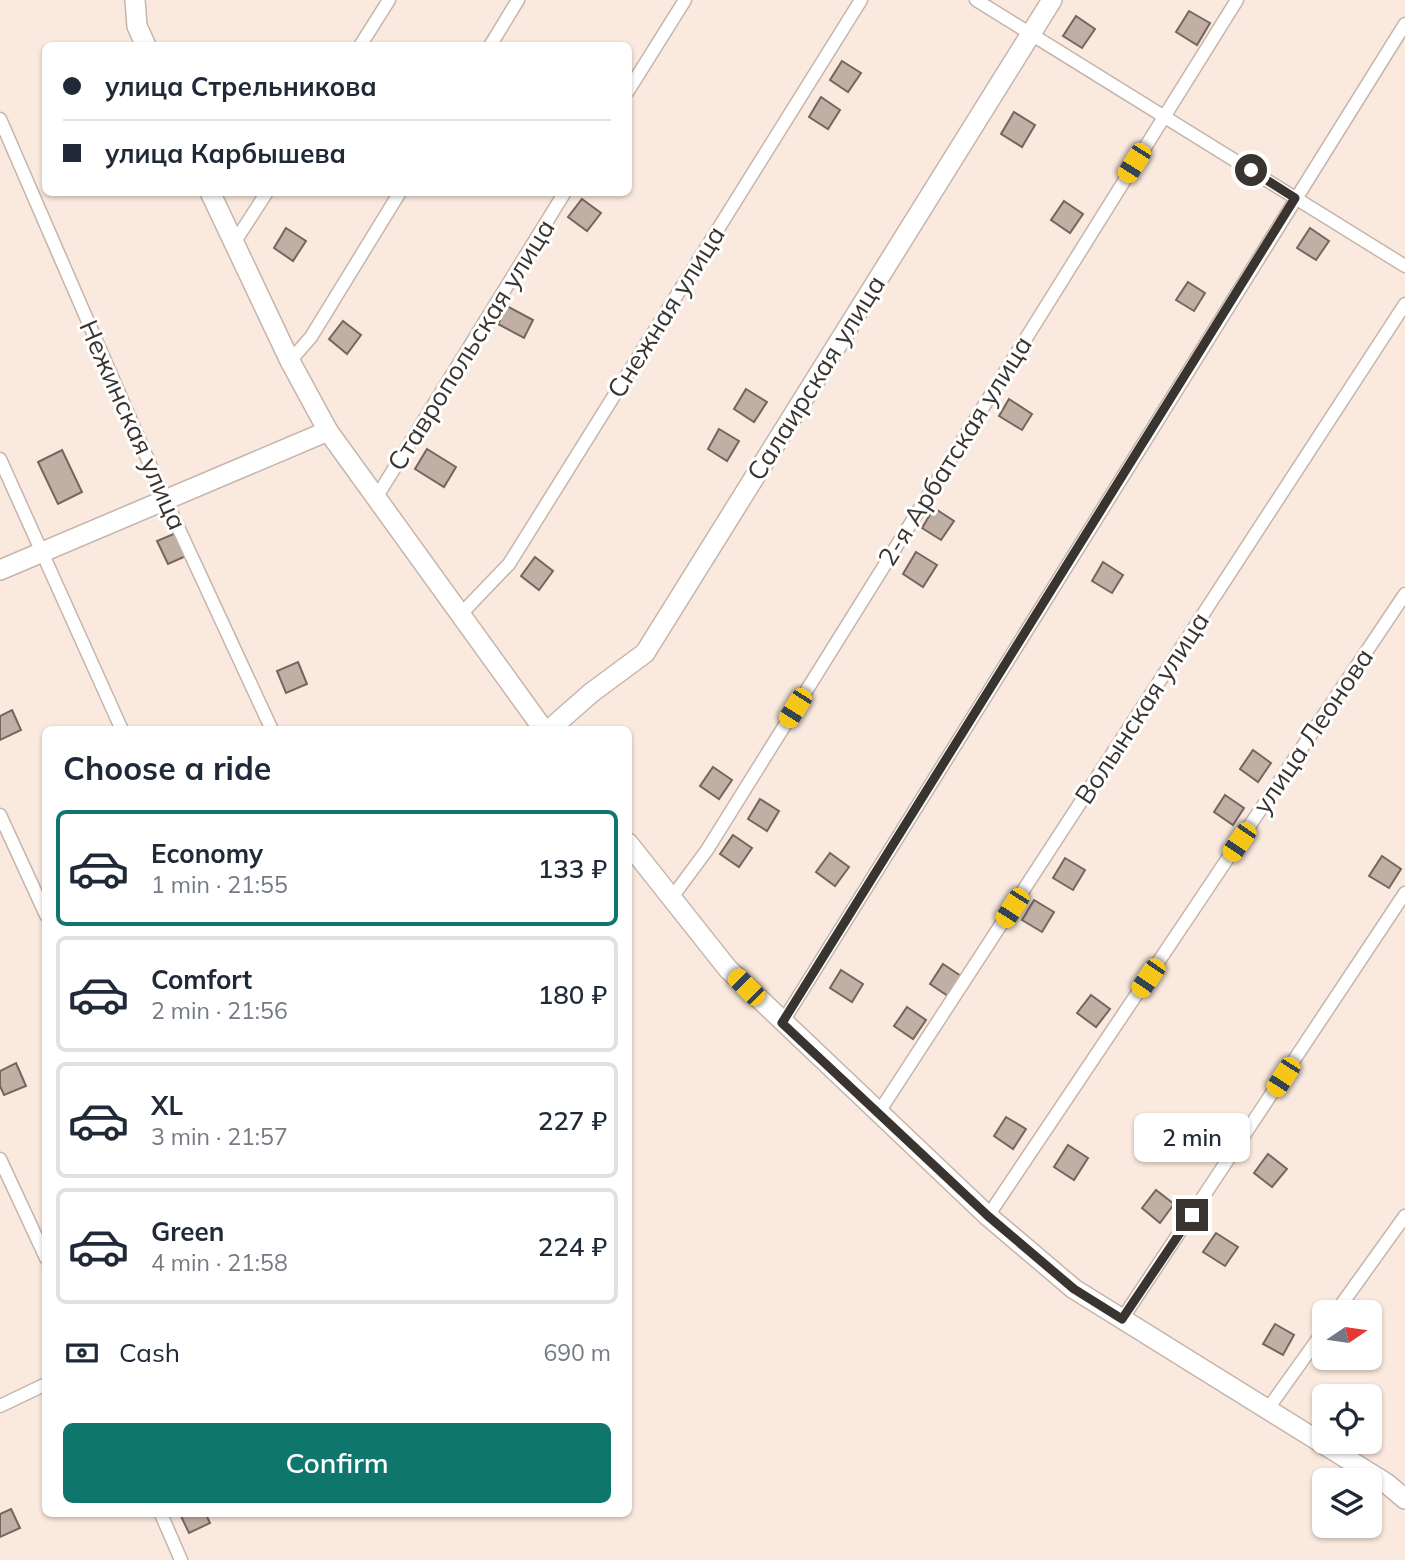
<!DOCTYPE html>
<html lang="en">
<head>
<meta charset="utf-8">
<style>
	:root { --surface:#fff; --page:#f6f6f7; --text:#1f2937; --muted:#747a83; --line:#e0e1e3; --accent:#0f766e }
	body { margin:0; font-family:Mulish,sans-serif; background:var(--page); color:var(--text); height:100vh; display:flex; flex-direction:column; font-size:26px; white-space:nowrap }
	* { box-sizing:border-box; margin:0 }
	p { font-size:23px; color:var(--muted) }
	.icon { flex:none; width:38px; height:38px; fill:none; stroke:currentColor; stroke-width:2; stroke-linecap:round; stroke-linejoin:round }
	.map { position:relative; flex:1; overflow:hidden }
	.details { position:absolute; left:42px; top:726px; width:590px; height:791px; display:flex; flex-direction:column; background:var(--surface); border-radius:10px; box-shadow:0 2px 5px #0004 }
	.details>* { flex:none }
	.hud { position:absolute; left:42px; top:42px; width:590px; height:154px; border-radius:10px; box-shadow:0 2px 5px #0004; display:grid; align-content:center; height:154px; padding:0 21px; background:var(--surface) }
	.needle { width:46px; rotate:77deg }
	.tools { position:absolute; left:1312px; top:1300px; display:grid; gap:14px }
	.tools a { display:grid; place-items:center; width:70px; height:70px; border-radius:10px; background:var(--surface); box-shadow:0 2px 5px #0004; font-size:35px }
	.end { position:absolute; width:32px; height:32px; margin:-16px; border:9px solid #3a3430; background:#fff; box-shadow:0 0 0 4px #fff }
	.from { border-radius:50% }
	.bubble { position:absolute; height:49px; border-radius:10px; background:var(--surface); box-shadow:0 2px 5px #0004; font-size:23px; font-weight:600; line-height:49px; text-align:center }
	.car { position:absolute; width:21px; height:42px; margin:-21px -10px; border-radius:9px; box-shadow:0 0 5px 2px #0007; background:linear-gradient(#f5c518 24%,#345 0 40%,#f5c518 0 76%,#345 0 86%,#f5c518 0) }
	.hud b { display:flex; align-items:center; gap:24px; height:66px; font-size:26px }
	.hud b+b { border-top:2px solid var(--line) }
	.hud i { width:18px; height:18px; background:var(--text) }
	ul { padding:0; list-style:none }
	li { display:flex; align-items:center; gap:21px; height:116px; margin:0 14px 10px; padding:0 7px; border:4px solid var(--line); border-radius:10px }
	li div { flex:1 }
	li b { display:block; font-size:26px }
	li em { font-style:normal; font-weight:600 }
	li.selected { border-color:var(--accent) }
	li>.icon { width:63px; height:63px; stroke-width:1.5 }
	h2 { padding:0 21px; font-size:32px; line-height:84px }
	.pay { display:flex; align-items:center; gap:18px; height:77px; padding:0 21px; font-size:26px }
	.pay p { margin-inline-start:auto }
	.cta { display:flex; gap:14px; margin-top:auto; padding:14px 21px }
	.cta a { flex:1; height:80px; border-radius:10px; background:var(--accent); color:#fff; font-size:28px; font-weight:600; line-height:80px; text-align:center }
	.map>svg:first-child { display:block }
	.building { fill:#c0afa5; stroke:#75665d; stroke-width:2 }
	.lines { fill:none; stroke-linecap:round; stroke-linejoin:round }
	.street-casing { stroke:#c5b5aa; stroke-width:15 }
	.secondary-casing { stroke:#c5b5aa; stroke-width:22 }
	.street { stroke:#fff; stroke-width:12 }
	.secondary { stroke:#fff; stroke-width:19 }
	.route { stroke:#3a3430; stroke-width:9 }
	.labels { text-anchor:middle; stroke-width:6; stroke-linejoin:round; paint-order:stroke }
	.street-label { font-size:26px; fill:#3a3430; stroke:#fff }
</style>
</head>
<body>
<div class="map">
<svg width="1405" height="1560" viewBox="0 0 1405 1560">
	<rect width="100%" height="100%" fill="#fae9de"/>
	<g class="building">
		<polygon points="1189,11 1210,23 1197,45 1176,32"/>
		<polygon points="1076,16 1095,29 1082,48 1063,36"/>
		<polygon points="842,61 861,73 848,92 830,80"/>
		<polygon points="821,97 840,110 828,129 809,117"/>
		<polygon points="1014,112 1035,125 1022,147 1001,134"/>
		<polygon points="582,199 601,213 587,231 568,217"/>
		<polygon points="1064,201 1083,214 1070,233 1051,220"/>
		<polygon points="286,228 306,241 293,261 274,248"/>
		<polygon points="1310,228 1329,241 1316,260 1297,248"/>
		<polygon points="1188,282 1205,293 1194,311 1176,300"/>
		<polygon points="507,306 533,320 524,338 498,324"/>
		<polygon points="343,321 361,335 347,354 329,339"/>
		<polygon points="746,389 767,402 754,422 734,409"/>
		<polygon points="1009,399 1032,414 1022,430 999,416"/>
		<polygon points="719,429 739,441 727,461 708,449"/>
		<polygon points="427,449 456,467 444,487 415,469"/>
		<polygon points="62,450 82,492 58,504 38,462"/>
		<polygon points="934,508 954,521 941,540 922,528"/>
		<polygon points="176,533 186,556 168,564 157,541"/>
		<polygon points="916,552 937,565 923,587 903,574"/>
		<polygon points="535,557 553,571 539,590 521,576"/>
		<polygon points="1103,562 1123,575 1112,593 1092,581"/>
		<polygon points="298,662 307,684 286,693 277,671"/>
		<polygon points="12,710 21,730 0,740 0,716"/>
		<polygon points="1253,750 1271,763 1258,782 1240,769"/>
		<polygon points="713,767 732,780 719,799 700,786"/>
		<polygon points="1225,795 1244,808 1233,825 1214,812"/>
		<polygon points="760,799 779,811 767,831 748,819"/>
		<polygon points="733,835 752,848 739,867 720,854"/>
		<polygon points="830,853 849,867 835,886 816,872"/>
		<polygon points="1382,856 1401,869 1389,888 1369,876"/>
		<polygon points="1065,858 1085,870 1073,890 1053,878"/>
		<polygon points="1034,900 1054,912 1042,932 1022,920"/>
		<polygon points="943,964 964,978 951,998 930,984"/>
		<polygon points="841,970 863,984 852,1002 830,988"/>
		<polygon points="1091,995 1110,1009 1096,1027 1077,1013"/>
		<polygon points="907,1007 926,1020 913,1039 894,1026"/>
		<polygon points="16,1063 26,1086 4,1095 0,1086 0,1071"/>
		<polygon points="1006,1117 1026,1129 1013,1149 994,1136"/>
		<polygon points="1068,1145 1088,1158 1074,1180 1054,1167"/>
		<polygon points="1268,1154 1287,1169 1272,1187 1254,1173"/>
		<polygon points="1156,1190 1174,1204 1160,1223 1142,1208"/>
		<polygon points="1216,1233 1238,1247 1225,1266 1203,1252"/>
		<polygon points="1275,1324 1294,1335 1283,1355 1263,1344"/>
		<polygon points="11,1509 20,1528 0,1537 0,1514"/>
		<polygon points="180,1514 206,1514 210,1523 189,1533"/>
	</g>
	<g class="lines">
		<g class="street-casing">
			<g id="street">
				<polyline points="976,0 1405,266"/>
				<polyline points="360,46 389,0"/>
				<polyline points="490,46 518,0"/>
				<polyline points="628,91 685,0"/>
				<polyline points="0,119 165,499 272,730"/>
				<polyline points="234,243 267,192"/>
				<polyline points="290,361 311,337 400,192"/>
				<polyline points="0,459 122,730"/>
				<polyline points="376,498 565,192"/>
				<polyline points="460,615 509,564 861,0"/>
				<polyline points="0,815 46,915"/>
				<polyline points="670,900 707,850 1237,0"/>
				<polyline points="782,1023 1405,24"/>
				<polyline points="879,1112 1405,304"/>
				<polyline points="0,1159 46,1258"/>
				<polyline points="988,1216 1405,594"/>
				<polyline points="1336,1312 1405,1216"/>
				<polyline points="1122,1319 1405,893"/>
				<polyline points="0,1406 46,1384"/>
				<polyline points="1267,1410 1325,1329"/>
				<polyline points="161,1514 181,1560"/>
			</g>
		</g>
		<g class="secondary-casing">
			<g id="secondary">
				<polyline points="135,0 137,26 146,46"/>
				<polyline points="210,192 290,361 328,431"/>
				<polyline points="0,570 328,431 544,730"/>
				<polyline points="549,730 591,693 645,653 1052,0"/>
				<polyline points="628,843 728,969 988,1216 1074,1289 1386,1483 1405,1499"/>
			</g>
		</g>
		<use href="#street" class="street"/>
		<use href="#secondary" class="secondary"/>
	</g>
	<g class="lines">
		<polyline class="route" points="1192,1215 1122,1319 1074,1289 988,1216 782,1023 1295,198 1251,170"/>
	</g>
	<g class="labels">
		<g class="street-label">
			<text transform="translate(666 312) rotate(-58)" y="9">Снежная улица</text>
			<text transform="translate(471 345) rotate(-58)" y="9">Ставропольская улица</text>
			<text transform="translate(816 378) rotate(-58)" y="9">Салаирская улица</text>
			<text transform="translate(133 425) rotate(66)" y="9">Нежинская улица</text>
			<text transform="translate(955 451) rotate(-58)" y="9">2-я Арбатская улица</text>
			<text transform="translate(1142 708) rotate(-57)" y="9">Волынская улица</text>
			<text transform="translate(1313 731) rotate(-56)" y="9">улица Леонова</text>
		</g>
	</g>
</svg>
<div class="tools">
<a><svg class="needle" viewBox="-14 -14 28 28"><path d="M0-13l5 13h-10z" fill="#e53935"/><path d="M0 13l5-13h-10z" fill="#747a83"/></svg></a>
<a><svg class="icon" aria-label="locate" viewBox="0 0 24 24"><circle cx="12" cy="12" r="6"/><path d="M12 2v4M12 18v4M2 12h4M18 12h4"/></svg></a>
<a><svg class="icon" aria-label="layers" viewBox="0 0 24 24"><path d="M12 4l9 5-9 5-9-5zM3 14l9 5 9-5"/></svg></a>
</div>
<i class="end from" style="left:1251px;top:170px"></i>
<i class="end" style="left:1192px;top:1215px"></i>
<div class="bubble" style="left:1134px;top:1113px;width:116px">2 min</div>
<i class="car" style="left:1134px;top:163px;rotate:212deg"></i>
<i class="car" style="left:795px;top:708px;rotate:212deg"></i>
<i class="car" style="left:1239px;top:842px;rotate:214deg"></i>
<i class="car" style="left:1012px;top:908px;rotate:213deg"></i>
<i class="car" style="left:1148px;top:978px;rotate:214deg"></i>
<i class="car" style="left:746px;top:987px;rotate:315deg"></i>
<i class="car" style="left:1283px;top:1077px;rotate:213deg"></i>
<div class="hud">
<b><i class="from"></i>улица Стрельникова</b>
<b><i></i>улица Карбышева</b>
</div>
<section class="details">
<h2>Choose a ride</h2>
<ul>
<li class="selected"><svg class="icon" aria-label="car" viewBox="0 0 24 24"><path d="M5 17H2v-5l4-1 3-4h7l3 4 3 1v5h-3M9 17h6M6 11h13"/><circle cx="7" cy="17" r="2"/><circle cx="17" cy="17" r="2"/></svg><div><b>Economy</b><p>1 min · 21:55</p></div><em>133 ₽</em></li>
<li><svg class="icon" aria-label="car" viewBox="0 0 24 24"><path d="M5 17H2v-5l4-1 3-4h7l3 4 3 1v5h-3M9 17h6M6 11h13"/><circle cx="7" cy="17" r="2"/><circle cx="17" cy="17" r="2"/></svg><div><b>Comfort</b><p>2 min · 21:56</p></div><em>180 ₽</em></li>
<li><svg class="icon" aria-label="car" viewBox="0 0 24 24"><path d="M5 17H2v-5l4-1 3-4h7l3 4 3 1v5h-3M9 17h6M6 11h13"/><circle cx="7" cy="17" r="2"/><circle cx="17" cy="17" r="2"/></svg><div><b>XL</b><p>3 min · 21:57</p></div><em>227 ₽</em></li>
<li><svg class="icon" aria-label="car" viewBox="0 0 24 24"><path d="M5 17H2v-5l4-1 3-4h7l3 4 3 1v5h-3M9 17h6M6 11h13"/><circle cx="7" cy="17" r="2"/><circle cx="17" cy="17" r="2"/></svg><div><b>Green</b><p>4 min · 21:58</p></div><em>224 ₽</em></li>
</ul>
<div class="pay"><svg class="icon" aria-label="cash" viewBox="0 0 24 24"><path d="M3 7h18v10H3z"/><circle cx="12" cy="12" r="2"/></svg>Cash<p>690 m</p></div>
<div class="cta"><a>Confirm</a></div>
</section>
</div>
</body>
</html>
